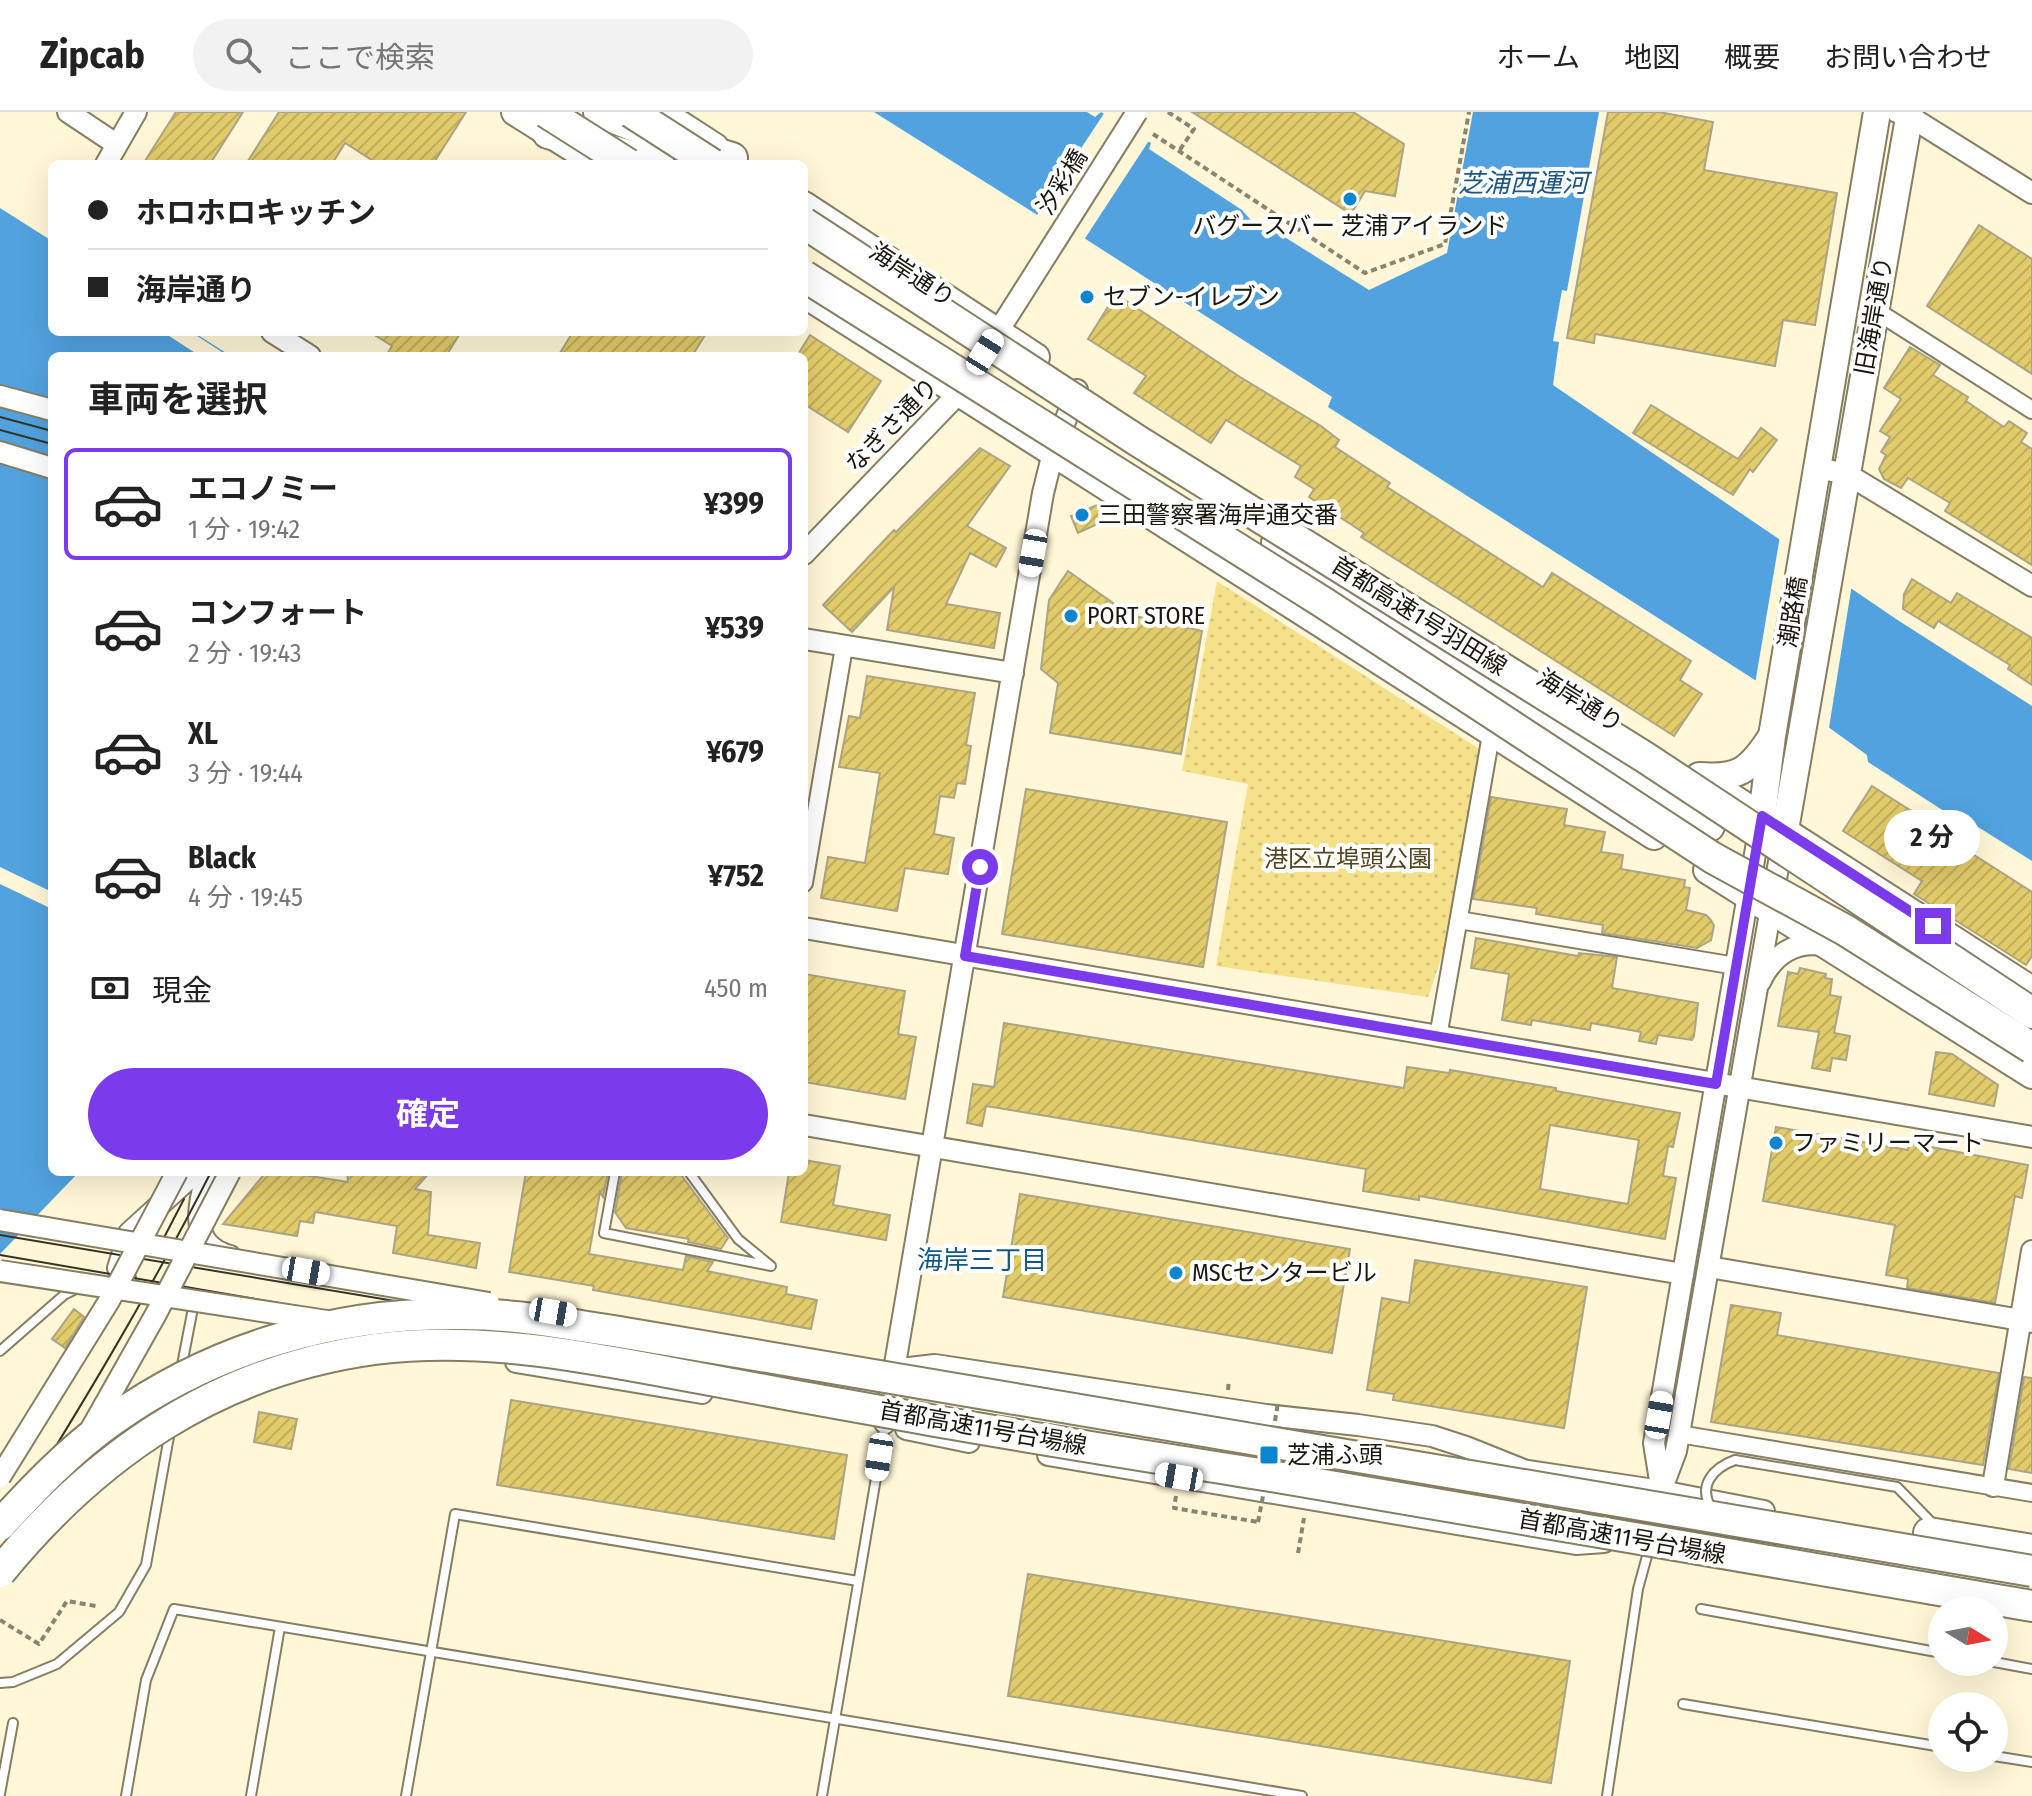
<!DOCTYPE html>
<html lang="ja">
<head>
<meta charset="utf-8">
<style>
	:root { --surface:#fff; --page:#f2f2f2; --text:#222; --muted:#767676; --line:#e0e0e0; --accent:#7c3aed }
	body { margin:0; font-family:"Fira Sans Condensed","Noto Sans JP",sans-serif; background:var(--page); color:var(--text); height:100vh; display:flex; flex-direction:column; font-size:30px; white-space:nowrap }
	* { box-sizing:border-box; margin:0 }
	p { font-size:26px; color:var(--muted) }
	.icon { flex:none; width:44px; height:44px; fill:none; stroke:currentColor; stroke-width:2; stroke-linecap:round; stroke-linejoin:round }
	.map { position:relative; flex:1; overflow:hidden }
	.details { position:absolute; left:48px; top:240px; width:760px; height:824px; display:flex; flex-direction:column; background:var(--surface); border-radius:12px; box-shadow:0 8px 32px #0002 }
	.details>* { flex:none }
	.top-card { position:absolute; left:48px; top:48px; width:760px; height:176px; border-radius:12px; box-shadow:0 8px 32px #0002; display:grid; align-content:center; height:176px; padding:0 40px; background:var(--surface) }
	.needle { width:52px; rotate:100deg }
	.fabs { position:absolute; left:1928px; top:1484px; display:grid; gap:16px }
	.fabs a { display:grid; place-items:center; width:80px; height:80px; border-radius:50%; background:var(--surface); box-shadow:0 8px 32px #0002; font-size:40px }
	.end { position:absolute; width:36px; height:36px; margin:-18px; border:10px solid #7c3aed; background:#fff; box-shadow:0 0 0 4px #fff }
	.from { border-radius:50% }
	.bubble { position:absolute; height:56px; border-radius:28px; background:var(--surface); box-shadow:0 8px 32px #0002; font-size:26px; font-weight:700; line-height:56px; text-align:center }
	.car { position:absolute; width:24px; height:48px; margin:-24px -12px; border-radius:10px; box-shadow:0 0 6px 2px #0007; background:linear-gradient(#fff 24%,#345 0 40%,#fff 0 76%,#345 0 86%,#fff 0) }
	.top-card b { display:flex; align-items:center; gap:28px; height:76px; font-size:30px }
	.top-card b+b { border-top:2px solid var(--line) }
	.top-card i { width:20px; height:20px; background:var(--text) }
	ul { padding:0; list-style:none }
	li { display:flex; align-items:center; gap:24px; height:112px; margin:0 16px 12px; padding:0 24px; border:4px solid transparent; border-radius:12px }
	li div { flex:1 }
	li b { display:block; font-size:30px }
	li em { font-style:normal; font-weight:700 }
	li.active { border-color:var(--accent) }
	li>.icon { width:72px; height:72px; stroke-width:1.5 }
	h2 { padding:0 40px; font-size:36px; line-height:96px }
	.pay { display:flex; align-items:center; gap:20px; height:88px; padding:0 40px; font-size:30px }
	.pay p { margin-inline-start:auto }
	.action { display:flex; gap:16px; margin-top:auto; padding:16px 40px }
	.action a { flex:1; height:92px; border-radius:48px; background:var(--accent); color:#fff; font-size:32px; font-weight:700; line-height:92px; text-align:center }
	header { display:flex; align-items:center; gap:48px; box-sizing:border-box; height:112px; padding:0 40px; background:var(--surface); border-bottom:2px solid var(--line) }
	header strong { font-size:38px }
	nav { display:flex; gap:44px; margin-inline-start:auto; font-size:28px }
	.search { width:560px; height:72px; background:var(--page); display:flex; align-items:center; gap:20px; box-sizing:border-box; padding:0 28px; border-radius:44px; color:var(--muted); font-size:30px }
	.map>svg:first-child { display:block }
	.park { fill:url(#park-dots) }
	.water { fill:#52a2df }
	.pier { fill:#fff7d7 }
	.building { fill:url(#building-hatch); stroke:#aba486; stroke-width:2; fill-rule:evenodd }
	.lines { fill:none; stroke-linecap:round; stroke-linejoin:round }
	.service-casing { stroke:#857e62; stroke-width:12 }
	.minor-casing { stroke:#857e62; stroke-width:20 }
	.tertiary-casing { stroke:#857e62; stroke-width:24 }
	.primary-casing { stroke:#857e62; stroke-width:30 }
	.motorway-casing { stroke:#857e62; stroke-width:34 }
	.path { stroke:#8a8570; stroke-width:4; stroke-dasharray:6 4; stroke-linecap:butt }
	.service { stroke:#fff; stroke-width:8 }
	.minor { stroke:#fff; stroke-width:16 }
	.tertiary { stroke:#fff; stroke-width:20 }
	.primary { stroke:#fff; stroke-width:26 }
	.motorway { stroke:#fff; stroke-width:30 }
	.tram { stroke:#363325; stroke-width:2 }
	.service-bridge-casing { stroke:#857e62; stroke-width:12; stroke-linecap:butt }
	.tertiary-bridge-casing { stroke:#857e62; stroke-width:24; stroke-linecap:butt }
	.motorway-bridge-casing { stroke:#857e62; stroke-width:34; stroke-linecap:butt }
	.path-bridge { stroke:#8a8570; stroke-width:4; stroke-dasharray:6 4; stroke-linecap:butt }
	.service-bridge { stroke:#fff; stroke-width:8 }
	.tertiary-bridge { stroke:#fff; stroke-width:20 }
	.motorway-bridge { stroke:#fff; stroke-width:30 }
	.route { stroke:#7c3aed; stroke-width:10 }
	.poi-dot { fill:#0b85cd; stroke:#fff; stroke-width:3 }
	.labels { text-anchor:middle; stroke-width:8; stroke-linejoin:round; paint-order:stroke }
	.street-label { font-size:24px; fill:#1a180c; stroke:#fff }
	.poi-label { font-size:24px; fill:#1a180c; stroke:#fff; text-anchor:start }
	.park-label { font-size:24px; fill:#51471e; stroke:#fff }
	.water-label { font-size:26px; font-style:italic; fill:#1d5680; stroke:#fff }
	.neighbourhood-label { font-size:26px; fill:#125786; stroke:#fff }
</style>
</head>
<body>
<header>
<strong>Zipcab</strong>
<div class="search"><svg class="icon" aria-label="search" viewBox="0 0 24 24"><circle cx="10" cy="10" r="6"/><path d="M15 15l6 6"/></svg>ここで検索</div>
<nav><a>ホーム</a><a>地図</a><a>概要</a><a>お問い合わせ</a></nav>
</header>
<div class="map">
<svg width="2032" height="1684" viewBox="0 0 2032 1684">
	<defs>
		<pattern id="park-dots" width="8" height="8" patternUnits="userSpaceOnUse" patternTransform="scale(2)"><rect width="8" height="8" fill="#f6e18b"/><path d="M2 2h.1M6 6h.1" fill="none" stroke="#d2c077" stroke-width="1.8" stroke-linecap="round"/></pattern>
		<pattern id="building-hatch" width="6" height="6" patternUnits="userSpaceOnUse" patternTransform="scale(2)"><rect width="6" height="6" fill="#e2cb6a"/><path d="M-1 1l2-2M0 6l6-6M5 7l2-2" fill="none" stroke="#c1ae5b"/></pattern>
	</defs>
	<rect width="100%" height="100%" fill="#fff7d7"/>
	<polygon class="park" points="1217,469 1481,638 1449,823 1428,885 1216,854 1248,672 1182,659"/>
	<g class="water">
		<polygon points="874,0 1087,0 1095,5 1101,0 1151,31 1149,37 1242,98 1257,115 1275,119 1369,178 1447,141 1473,0 1599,0 1567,179 1562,178 1553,229 1559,230 1553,273 1896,507 2032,594 2032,749 1967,708 1964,712 1868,650 1867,643 1824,612 1328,295 1332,285 1084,126 1080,130"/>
		<polygon points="0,96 52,129 52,220 193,220 231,244 52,244 52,1060 79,1060 0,1142"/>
	</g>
	<g class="pier">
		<polygon points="1105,0 1150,27 1080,134 1035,106"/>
		<polygon points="163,220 191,220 228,244 200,244"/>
		<polygon points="1780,424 1852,472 1828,622 1755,572"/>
		<polygon points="0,755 52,780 52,797 0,772"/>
	</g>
	<g class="building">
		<polygon points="176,0 243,0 210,52 143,52"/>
		<polygon points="279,0 466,0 433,52 378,52 345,31 332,52 246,52"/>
		<polygon points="1192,0 1353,0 1404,32 1395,84 1365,79 1351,102"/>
		<polygon points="1608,0 1659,0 1713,10 1704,58 1837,81 1815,213 1783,208 1775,254 1595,222 1594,231 1567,226"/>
		<polygon points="1979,113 2032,147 2032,262 1927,194"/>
		<polygon points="1116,182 1240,265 1321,314 1339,328 1335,335 1390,371 1387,375 1543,475 1552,461 1691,549 1680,568 1702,582 1674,624 1361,425 1364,421 1309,385 1314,377 1295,365 1301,354 1226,308 1211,331 1134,281 1146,264 1088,227"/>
		<polygon points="370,220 461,220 446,244 386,244 392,234"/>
		<polygon points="573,220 707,220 692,244 558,244"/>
		<polygon points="810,223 881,269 848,320 804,292 804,244 797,244"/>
		<polygon points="1910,235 1940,253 1933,263 1968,285 1966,289 2004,315 2009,309 2027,321 2021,330 2032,337 2032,453 1945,399 1950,391 1908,366 1901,376 1884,367 1879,357 1886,343 1881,340 1890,325 1880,319 1901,287 1884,276"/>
		<polygon points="1651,293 1738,347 1761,316 1777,328 1753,360 1750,357 1733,383 1633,321"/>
		<polygon points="980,336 1010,354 967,414 1006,436 996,455 970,441 946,492 1000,501 994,536 887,518 894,475 852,520 823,493 894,418 896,420"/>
		<polygon points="1097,393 1104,409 1078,421 1071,404"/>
		<polygon points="1068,459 1113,491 1108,498 1202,519 1181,642 1050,621 1058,571 1041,557 1049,488"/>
		<polygon points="1912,467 1951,491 1957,481 2032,526 2032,573 2008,557 2010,553 1938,509 1934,516 1903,497 1904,482"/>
		<polygon points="867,564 975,581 966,633 971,634 965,672 957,671 954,686 940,684 934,722 954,726 948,762 905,756 897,799 821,786 828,745 865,751 880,661 839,655 849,604 860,606"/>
		<polygon points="1872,674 1940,717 1938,720 2032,780 2032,844 2026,853 1914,782 1922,769 1843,719"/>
		<polygon points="1026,677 1227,710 1203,855 1002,822"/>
		<polygon points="1491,685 1567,697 1564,713 1605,720 1601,740 1623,743 1621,757 1685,768 1684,775 1690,776 1686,798 1706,803 1711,808 1714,814 1711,828 1697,836 1602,821 1603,813 1536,802 1537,796 1473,787"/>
		<polygon points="1476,826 1578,844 1579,841 1617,845 1612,876 1698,891 1694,924 1692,928 1658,923 1656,932 1639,929 1641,920 1591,911 1590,918 1532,908 1531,913 1502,908 1509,862 1471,856"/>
		<polygon points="1800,856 1826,862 1825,866 1832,867 1830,883 1841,885 1834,921 1850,924 1846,948 1832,946 1830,959 1812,956 1819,920 1778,914 1788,860 1798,862"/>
		<polygon points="804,862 905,879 898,922 916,925 905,987 804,970"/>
		<path d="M1004 911 1404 976 1407 955 1449 961 1450 958 1556 976V979L1680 1001 1673 1035 1668 1034 1663 1064 1676 1066 1665 1127 1419 1084V1088L1363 1079 1366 1057 986 994 982 1014 967 1011 973 972 994 975ZM1550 1013 1639 1028 1628 1092 1540 1077Z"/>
		<polygon points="1936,940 1952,942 1998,973 1994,994 1929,982"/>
		<polygon points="1776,1015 1908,1038 1909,1031 2028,1053 2022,1086 2015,1084 1995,1191 1907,1176 1908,1167 1886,1163 1895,1113 1763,1089"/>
		<polygon points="804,1048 840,1054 833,1093 890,1103 886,1128 781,1110 789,1060 804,1060"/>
		<polygon points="266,1060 285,1060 348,1070 347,1060 430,1060 415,1077 431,1080 428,1123 480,1131 476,1156 393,1141 397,1114 315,1100 313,1111 300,1109 297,1124 223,1112"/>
		<polygon points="526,1060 608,1060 603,1085 600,1080 589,1142 683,1158 686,1144 713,1150 707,1159 787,1175 786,1182 817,1188 811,1217 593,1178 594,1174 509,1160"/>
		<polygon points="622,1060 679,1060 728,1126 721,1137 688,1130 689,1127 626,1116 615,1100"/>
		<polygon points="1020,1082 1350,1137 1332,1241 1003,1185"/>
		<polygon points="1415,1148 1587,1175 1564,1316 1393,1288 1394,1282 1367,1278 1382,1186 1409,1191"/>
		<polygon points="1731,1193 1781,1201 1777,1223 1999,1261 1983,1353 1711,1310"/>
		<polygon points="74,1197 84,1205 65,1236 52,1227"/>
		<polygon points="2024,1265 2032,1266 2032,1361 2009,1357"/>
		<polygon points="511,1288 847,1343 834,1427 497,1373"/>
		<polygon points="259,1300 297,1307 291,1337 254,1330"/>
		<polygon points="1028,1462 1570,1549 1551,1671 1008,1584"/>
	</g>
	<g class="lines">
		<g class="service-casing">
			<g id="service">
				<polyline points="615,1060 604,1121 771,1154 738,1127 689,1060"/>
				<polyline points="0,1239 64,1183 80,1175"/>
				<polyline points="181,1258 193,1196"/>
				<polyline points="1735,1348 1897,1375 1935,1414"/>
				<polyline points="1701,1497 1942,1541"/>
				<polyline points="1994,1550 2032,1557"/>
				<polyline points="0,1571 13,1570 57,1552 119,1500 146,1453 170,1319"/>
				<polyline points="1683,1592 1942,1635"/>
				<polyline points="1994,1644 2032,1650"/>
				<polyline points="0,1682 13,1611"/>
				<polyline points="126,1684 146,1568 174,1497 1302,1684"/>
				<polyline points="251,1684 280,1515"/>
				<polyline points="406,1684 455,1402 858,1469"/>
				<polyline points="822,1684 885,1313"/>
				<polyline points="1607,1684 1638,1477 1650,1433"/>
			</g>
		</g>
		<g class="minor-casing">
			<g id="minor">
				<polyline points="1875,198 2032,298"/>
				<polyline points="804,771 844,535"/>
				<polyline points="1459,808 1736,854"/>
				<polyline points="1438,925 1491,623"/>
				<polyline points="1679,1322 2032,1381"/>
			</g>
		</g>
		<g class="tertiary-casing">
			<g id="tertiary">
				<polyline points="68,0 116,32"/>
				<polyline points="1897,0 1909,4 2032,81"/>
				<polyline points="106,52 136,0"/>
				<polyline points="272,220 310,244"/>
				<polyline points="0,284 52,298"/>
				<polyline points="0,340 52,356"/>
				<polyline points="1817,356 1847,362 2032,474"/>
				<polyline points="804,442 959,281 1056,128"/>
				<polyline points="804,527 1013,561"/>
				<polyline points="804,816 2032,1025"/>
				<path d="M1760 870C1773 842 1797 827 1827 834"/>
				<polyline points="804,1013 1683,1162"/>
				<path d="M207 1060C199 1093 187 1132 230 1144"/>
				<polyline points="1709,1155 2032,1210"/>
				<polyline points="125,1167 118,1156 129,1121 196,1060"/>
				<polyline points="516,1250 702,1281"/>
				<polyline points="892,1258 935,1253 1266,1303 1358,1313 1432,1324 1466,1335 1521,1357"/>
				<polyline points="885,1311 1043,381 1053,341 1077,278"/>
				<polyline points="906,1317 969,1330"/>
				<polyline points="1048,1343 1576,1432 1604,1430"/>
				<polyline points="1508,1356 1661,1379 1764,1399"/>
				<polyline points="1993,1374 2032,1139"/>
				<polyline points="1661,1375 1654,1331 1760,713"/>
				<polyline points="1652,1426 1661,1379 1676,1339 1783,727"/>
			</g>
		</g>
		<g class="primary-casing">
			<g id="primary">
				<polyline points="515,0 598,52"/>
				<polyline points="661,0 715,35"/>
				<polyline points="804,93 1036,245"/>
				<polyline points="804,182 1654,724"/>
				<path d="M1699 664C1738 667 1749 659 1770 627"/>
				<polyline points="1705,668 2032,878"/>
				<polyline points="1762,704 1772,624 1877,0"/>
				<polyline points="1785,718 1910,0"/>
				<polyline points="1707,758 2032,963"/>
			</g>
		</g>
		<g class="motorway-casing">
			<g id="motorway">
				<polyline points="599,0 660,24 732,46"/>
				<polyline points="548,21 659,52"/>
				<polyline points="1277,431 1709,714"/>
				<polyline points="1929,1421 2032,1438"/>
				<polyline points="1933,1477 2032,1494"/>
			</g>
		</g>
		<g class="path">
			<polyline points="1168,0 1194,17 1179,39"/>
			<polyline points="1153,22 1365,161 1445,132 1469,0"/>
			<polyline points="1228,1278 1229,1268"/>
			<polyline points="1176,1384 1174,1396 1258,1410"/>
			<polyline points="1298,1441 1304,1406"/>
			<polyline points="0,1508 39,1532 67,1489 96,1494"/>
		</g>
		<use href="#service" class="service"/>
		<use href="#minor" class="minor"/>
		<use href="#tertiary" class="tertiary"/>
		<use href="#primary" class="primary"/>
		<use href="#motorway" class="motorway"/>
		<g class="tram">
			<polyline points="0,305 52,319"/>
			<polyline points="0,318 52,332"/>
			<polyline points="0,1123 1369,1352 2032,1456"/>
			<polyline points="156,1141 184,1087"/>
			<polyline points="0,1143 372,1207 2032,1473"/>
			<path d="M0 1424C75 1305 147 1186 211 1060"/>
		</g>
		<g class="service-bridge-casing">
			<path id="service-bridge" d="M1712 1397C1697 1374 1713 1356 1735 1348"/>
		</g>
		<g class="tertiary-bridge-casing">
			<g id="tertiary-bridge">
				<polyline points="1056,128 1137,0"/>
				<polyline points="0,1108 489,1191"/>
				<polyline points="0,1159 327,1209"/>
				<polyline points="91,1317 156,1202 230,1060"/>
				<polyline points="0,1365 109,1189 177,1060"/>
			</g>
		</g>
		<g class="motorway-bridge-casing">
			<g id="motorway-bridge">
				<polyline points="546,0 628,52"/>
				<polyline points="631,0 712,52"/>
				<polyline points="804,111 1138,329 1646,646 2032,901"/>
				<polyline points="804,164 1324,491 1713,746 1845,818 2032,936"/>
				<path d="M0 1413C34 1376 70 1338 111 1309 213 1236 336 1200 461 1202 518 1202 575 1213 631 1222L2032 1459"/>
				<path d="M0 1460C98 1340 219 1258 375 1237 477 1224 578 1243 678 1262 758 1277 839 1292 919 1306 1036 1327 1153 1345 1271 1364 1492 1401 1712 1440 1933 1477"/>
			</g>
		</g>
		<g class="path-bridge">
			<polyline points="1275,1309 1278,1290"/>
			<polyline points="1258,1410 1263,1384"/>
		</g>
		<use href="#service-bridge" class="service-bridge"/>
		<use href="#tertiary-bridge" class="tertiary-bridge"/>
		<use href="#motorway-bridge" class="motorway-bridge"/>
	</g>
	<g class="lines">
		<polyline class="route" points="980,755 965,844 1716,972 1762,704 1933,814"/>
	</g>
	<g class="poi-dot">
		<circle cx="1350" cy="87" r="8"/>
		<circle cx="1087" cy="185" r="8"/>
		<circle cx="1082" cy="403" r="8"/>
		<circle cx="1071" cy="504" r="8"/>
		<circle cx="1776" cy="1031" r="8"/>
		<circle cx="1176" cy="1161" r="8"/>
		<rect x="1259" y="1333" width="20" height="20" rx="4"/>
	</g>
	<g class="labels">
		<g class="street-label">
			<text transform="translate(1062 70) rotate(-58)" y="8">汐彩橋</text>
			<text transform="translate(912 163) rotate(33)" y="8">海岸通り</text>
			<text transform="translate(1874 204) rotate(-80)" y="8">旧海岸通り</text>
			<text transform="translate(892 313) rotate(-46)" y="8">なぎさ通り</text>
			<text transform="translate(1793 500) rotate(-81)" y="8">潮路橋</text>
			<text transform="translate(1419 504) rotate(32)" y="8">首都高速1号羽田線</text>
			<text transform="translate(1580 589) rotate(32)" y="8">海岸通り</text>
			<text transform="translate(983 1316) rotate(10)" y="8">首都高速11号台場線</text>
			<text transform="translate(1622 1425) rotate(10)" y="8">首都高速11号台場線</text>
		</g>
		<g class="poi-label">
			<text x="1350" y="122" text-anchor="middle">バグースバー 芝浦アイランド</text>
			<text x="1103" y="193">セブン-イレブン</text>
			<text x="1098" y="411">三田警察署海岸通交番</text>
			<text x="1087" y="512">PORT STORE</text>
			<text x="1792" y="1039">ファミリーマート</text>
			<text x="1192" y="1169">MSCセンタービル</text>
			<text x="1287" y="1351">芝浦ふ頭</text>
		</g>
		<g class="park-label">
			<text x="1348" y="755">港区立埠頭公園</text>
		</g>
		<g class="water-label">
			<text x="1523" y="80">芝浦西運河</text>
		</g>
		<g class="neighbourhood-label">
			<text x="982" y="1157">海岸三丁目</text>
		</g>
	</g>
</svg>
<div class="fabs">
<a><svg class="needle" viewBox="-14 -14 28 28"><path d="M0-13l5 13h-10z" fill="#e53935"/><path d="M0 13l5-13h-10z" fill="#767676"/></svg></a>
<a><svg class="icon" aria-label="locate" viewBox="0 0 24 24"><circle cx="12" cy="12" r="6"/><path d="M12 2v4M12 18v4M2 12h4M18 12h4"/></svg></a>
</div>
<i class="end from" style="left:980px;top:755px"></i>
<i class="end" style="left:1933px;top:814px"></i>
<div class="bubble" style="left:1884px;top:698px;width:96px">2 分</div>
<i class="car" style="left:985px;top:240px;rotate:32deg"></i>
<i class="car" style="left:1033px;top:441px;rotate:190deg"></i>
<i class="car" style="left:306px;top:1159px;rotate:100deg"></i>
<i class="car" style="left:553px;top:1200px;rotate:100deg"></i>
<i class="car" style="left:1659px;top:1303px;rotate:10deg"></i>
<i class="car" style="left:879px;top:1345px;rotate:189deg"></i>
<i class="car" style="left:1179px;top:1365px;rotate:280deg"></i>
<div class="top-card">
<b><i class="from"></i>ホロホロキッチン</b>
<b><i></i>海岸通り</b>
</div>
<section class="details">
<h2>車両を選択</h2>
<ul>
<li class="active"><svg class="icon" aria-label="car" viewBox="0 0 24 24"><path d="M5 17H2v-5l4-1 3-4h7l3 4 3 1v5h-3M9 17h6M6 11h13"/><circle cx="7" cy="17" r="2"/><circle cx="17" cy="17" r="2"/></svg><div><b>エコノミー</b><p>1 分 · 19:42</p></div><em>¥399</em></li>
<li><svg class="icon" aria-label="car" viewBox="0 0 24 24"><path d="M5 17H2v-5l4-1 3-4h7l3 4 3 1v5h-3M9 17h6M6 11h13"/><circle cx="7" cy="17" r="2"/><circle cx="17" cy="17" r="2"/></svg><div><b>コンフォート</b><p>2 分 · 19:43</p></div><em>¥539</em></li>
<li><svg class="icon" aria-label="car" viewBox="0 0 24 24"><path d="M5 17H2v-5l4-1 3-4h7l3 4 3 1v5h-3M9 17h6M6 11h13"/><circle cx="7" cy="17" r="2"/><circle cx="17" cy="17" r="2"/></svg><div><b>XL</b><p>3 分 · 19:44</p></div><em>¥679</em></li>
<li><svg class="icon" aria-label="car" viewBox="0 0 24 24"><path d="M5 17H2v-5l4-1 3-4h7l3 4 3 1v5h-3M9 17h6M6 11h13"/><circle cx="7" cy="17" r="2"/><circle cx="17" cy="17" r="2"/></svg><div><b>Black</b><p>4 分 · 19:45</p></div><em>¥752</em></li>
</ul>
<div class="pay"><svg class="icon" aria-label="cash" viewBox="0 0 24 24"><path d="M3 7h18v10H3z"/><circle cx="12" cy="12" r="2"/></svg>現金<p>450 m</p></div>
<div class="action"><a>確定</a></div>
</section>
</div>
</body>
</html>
